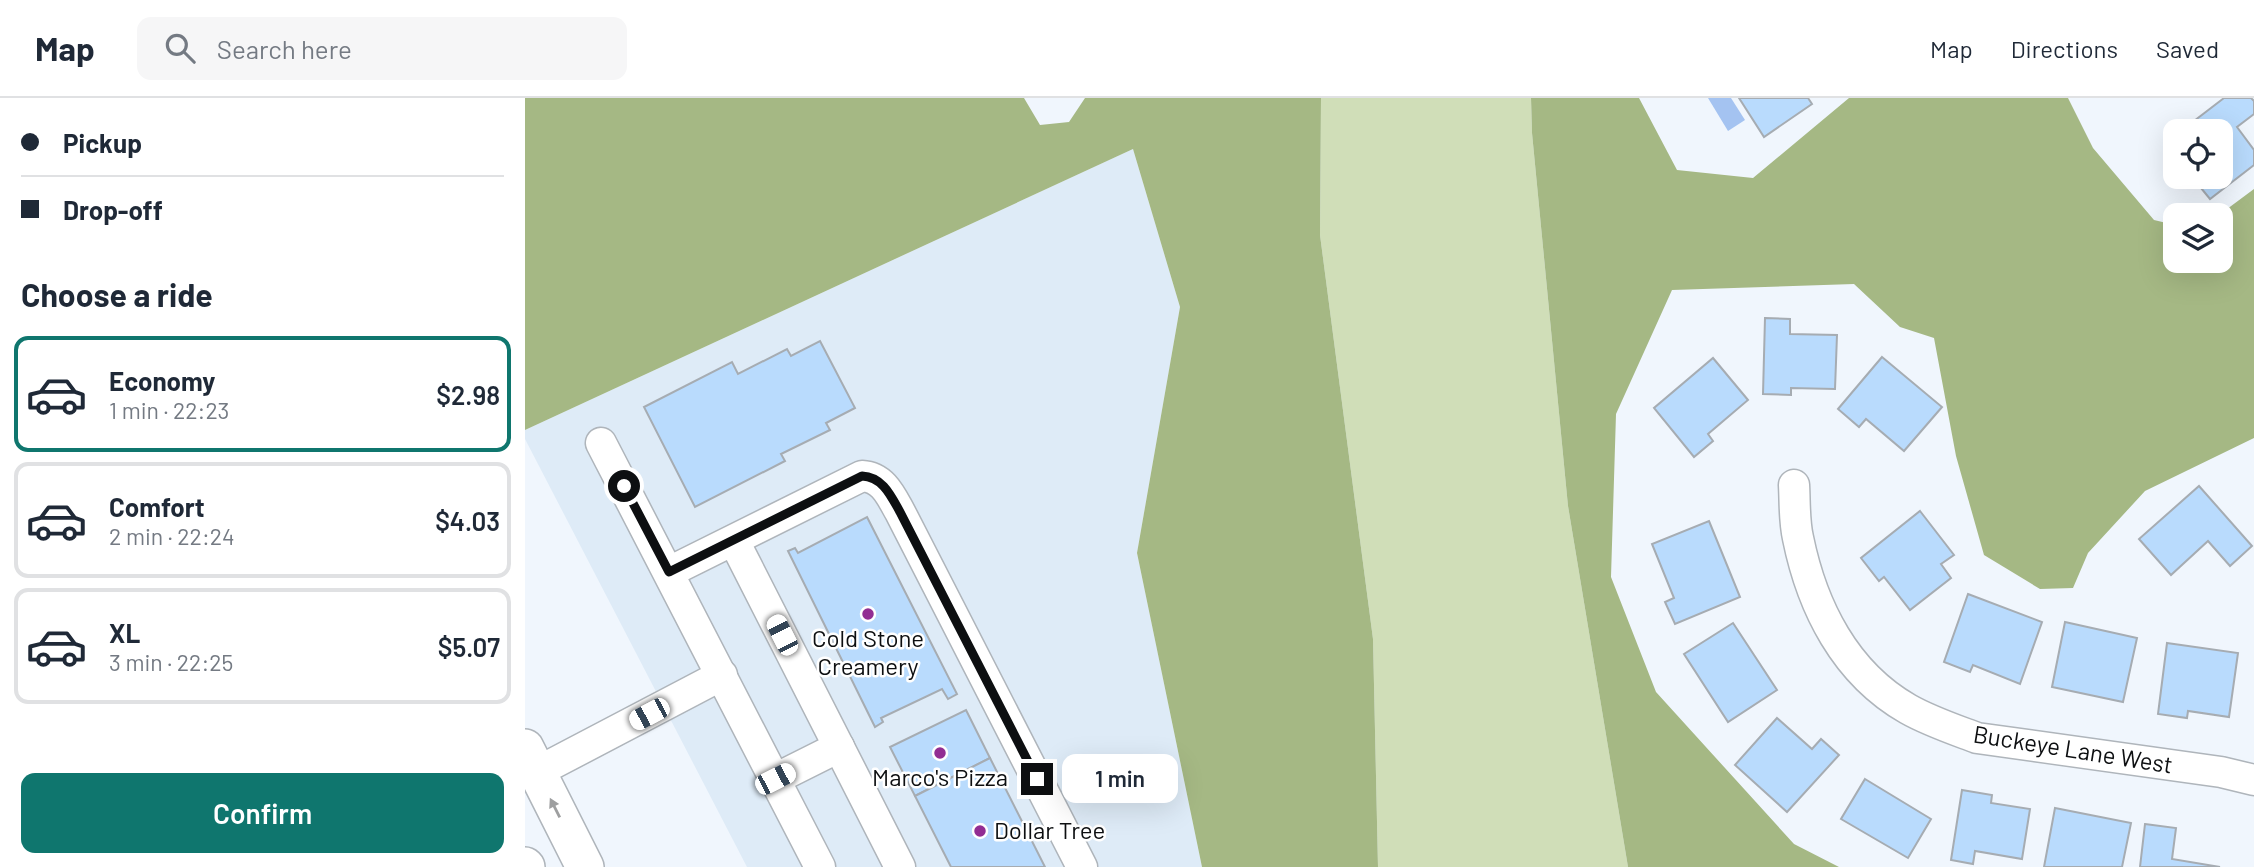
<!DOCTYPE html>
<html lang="en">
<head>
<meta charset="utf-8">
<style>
	:root { --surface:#fff; --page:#f6f6f7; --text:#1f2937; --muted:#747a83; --line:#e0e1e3; --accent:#0f766e }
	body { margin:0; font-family:Barlow,sans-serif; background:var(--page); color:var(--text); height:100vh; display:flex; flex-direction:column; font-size:26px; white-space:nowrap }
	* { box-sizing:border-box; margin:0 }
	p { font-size:23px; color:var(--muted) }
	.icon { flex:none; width:38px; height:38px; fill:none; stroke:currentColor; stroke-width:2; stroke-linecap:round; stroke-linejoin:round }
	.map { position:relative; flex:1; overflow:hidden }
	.sheet { display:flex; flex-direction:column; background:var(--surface); width:525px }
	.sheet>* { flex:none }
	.hud { display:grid; align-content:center; height:154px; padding:0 21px; background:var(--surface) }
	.tools { position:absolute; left:1638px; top:21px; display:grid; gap:14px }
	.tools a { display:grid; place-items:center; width:70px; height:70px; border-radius:14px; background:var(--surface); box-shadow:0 7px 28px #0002; font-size:35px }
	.end { position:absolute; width:32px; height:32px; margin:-16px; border:9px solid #0d0f11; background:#fff; box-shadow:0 0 0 4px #fff }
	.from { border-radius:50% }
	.bubble { position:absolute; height:49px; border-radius:14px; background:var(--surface); box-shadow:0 7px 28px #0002; font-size:23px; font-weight:600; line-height:49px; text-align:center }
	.car { position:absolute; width:21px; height:42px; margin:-21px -10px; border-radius:9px; box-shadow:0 0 5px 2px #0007; background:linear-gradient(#fff 24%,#345 0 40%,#fff 0 76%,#345 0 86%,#fff 0) }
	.hud b { display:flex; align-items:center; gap:24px; height:66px; font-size:26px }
	.hud b+b { border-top:2px solid var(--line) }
	.hud i { width:18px; height:18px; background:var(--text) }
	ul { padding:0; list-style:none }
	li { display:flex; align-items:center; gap:21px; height:116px; margin:0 14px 10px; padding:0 7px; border:4px solid var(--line); border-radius:14px }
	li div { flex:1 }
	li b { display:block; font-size:26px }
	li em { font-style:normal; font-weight:600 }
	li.on { border-color:var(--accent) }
	li>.icon { width:63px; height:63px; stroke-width:1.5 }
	h2 { padding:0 21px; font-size:32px; line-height:84px }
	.action { display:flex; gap:14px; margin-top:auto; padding:14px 21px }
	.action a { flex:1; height:80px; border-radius:14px; background:var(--accent); color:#fff; font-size:28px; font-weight:600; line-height:80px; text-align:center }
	header { display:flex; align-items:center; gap:42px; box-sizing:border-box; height:98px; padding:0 35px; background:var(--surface); border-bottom:2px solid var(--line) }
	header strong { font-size:33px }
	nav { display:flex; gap:38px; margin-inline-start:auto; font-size:24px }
	.search { width:490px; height:63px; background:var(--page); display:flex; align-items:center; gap:18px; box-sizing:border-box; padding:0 24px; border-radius:14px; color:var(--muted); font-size:26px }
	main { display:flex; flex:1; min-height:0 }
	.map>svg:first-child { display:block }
	.built { fill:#deebf7 }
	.green { fill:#d0deb8 }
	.forest { fill:#a5b884 }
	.water { fill:#a4c3f1 }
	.building { fill:#b9dbfd; stroke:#a6acb2; stroke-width:2 }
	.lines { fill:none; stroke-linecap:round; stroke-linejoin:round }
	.minor-casing { stroke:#afb5bb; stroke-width:33 }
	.major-casing { stroke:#afb5bb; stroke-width:40 }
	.minor { stroke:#fff; stroke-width:30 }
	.major { stroke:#fff; stroke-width:37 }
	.oneway { fill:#9e9fa0 }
	.route { stroke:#0d0f11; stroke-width:9 }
	.poi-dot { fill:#922d93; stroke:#fff; stroke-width:2.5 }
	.labels { text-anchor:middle; stroke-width:5; stroke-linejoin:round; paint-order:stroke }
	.poi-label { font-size:24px; fill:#0d0f11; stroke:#fff }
	.street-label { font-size:24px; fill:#0d0f11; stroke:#fff }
</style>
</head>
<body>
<header>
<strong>Map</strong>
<div class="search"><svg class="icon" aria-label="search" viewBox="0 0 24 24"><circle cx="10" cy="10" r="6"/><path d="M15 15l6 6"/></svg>Search here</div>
<nav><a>Map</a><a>Directions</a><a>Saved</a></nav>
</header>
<main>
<section class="sheet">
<div class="hud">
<b><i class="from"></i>Pickup</b>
<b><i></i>Drop-off</b>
</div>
<h2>Choose a ride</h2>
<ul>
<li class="on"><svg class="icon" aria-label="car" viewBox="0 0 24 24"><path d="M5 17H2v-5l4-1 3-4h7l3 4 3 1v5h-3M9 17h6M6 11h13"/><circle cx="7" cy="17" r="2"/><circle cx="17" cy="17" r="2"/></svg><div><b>Economy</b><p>1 min · 22:23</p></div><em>$2.98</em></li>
<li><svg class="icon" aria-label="car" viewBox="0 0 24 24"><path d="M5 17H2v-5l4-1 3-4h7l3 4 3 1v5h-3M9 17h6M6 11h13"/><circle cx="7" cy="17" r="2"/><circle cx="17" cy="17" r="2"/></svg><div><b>Comfort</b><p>2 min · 22:24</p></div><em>$4.03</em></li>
<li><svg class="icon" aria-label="car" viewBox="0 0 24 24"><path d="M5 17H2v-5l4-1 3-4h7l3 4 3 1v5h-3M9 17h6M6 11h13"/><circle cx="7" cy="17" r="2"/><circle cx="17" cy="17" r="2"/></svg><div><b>XL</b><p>3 min · 22:25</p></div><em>$5.07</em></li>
</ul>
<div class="action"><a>Confirm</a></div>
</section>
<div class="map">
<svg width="1729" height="769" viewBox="0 0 1729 769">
	<rect width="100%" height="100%" fill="#f0f6fd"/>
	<polygon class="built" points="608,51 655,209 612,455 677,769 222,769 0,341 0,332"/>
	<polygon class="green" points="796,0 1006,0 1007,35 1043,408 1103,769 853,769 848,541 795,137"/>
	<g class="forest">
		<polygon points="0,0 499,0 515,27 544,24 560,0 796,0 795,137 848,541 853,769 677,769 612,455 655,209 608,51 0,332"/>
		<polygon points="1006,0 1114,0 1152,72 1228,80 1324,0 1543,0 1568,50 1629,122 1650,127 1650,163 1696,163 1694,117 1729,91 1729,340 1620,393 1563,455 1548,490 1515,491 1459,457 1431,358 1409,240 1375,229 1329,186 1147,192 1091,316 1086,479 1131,594 1269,746 1314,769 1103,769 1043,408 1007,35"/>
	</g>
	<polygon class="water" points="1183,0 1206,0 1220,22 1203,33"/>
	<g class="building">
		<polygon points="1214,0 1283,0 1287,6 1239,39"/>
		<polygon points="1699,0 1726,0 1729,3 1729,16 1712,29 1729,52 1729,67 1685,101 1667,79 1696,79 1696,33 1656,33"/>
		<polygon points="1240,220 1265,221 1265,236 1312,237 1310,291 1266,290 1266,297 1238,296"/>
		<polygon points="295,243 330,310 301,325 305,332 256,356 260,363 170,409 119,309 207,264 213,276 262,251 266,258"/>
		<polygon points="1357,259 1417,309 1379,353 1341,321 1334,329 1313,311"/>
		<polygon points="1188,260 1223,302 1183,336 1188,343 1169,359 1129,310"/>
		<polygon points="1674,388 1727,448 1705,468 1683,443 1646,477 1614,441"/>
		<polygon points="1395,413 1429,457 1416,466 1426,480 1385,512 1359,479 1354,483 1336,460"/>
		<polygon points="342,419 432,596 423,601 417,591 356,620 358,624 350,629 263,453 270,450 273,455"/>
		<polygon points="1184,423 1215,499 1150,526 1140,504 1149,500 1127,446"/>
		<polygon points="1443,496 1517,524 1495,586 1448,567 1445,574 1419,564"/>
		<polygon points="1540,524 1612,540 1598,604 1527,589"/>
		<polygon points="1208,525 1252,592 1203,624 1159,556"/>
		<polygon points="1642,545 1713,555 1704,619 1663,613 1662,620 1633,616"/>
		<polygon points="441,612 465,660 390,698 365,649"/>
		<polygon points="1252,620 1287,651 1296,641 1314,657 1262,714 1210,667"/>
		<polygon points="465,660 520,769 426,769 390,698"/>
		<polygon points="1340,681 1406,721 1383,760 1316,721"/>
		<polygon points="1437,692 1467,697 1466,705 1505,711 1497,761 1450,753 1448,766 1426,762"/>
		<polygon points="1530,710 1606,725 1597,769 1519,769"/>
		<polygon points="1620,726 1651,730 1647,761 1695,769 1615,769"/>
	</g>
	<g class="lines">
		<g class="minor-casing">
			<g id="minor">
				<polyline points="76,345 295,769"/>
				<path d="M1269 387C1270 404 1269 423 1273 440 1287 509 1320 575 1383 611 1404 623 1428 631 1452 640L1696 674 1729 682"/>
				<polyline points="209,443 375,769"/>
				<path d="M144 474 337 378C358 379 366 398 375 414L557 769"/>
				<polyline points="12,674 197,577"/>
				<polyline points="250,681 314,649"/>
			</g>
		</g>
		<g class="major-casing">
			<g id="major">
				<polyline points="0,650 60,769"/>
				<polyline points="0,768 1,769"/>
			</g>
		</g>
		<use href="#minor" class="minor"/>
		<use href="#major" class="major"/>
	</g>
	<defs><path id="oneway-solid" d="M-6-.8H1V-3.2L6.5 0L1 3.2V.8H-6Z" transform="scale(1.75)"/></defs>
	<use class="oneway" href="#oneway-solid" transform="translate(30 710) rotate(-117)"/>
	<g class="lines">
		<path class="route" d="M99 388 144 474 337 378C358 379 366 398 375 414L512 681"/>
	</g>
	<g class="poi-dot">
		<circle cx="343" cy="516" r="7"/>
		<circle cx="415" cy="655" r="7"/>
		<circle cx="455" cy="733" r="7"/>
	</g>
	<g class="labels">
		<g class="poi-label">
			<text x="343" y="549">Cold Stone<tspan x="343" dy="28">Creamery</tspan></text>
			<text x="415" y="688">Marco's Pizza</text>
			<text x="469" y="741" text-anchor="start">Dollar Tree</text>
		</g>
		<g class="street-label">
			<text transform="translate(1548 652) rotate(9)" y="8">Buckeye Lane West</text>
		</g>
	</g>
</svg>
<div class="tools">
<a><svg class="icon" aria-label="locate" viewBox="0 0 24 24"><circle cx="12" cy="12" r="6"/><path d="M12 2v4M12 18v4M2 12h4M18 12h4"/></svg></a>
<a><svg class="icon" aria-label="layers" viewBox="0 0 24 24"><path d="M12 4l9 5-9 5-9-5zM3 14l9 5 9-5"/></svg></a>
</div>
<i class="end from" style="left:99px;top:388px"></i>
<i class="end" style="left:512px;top:681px"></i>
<div class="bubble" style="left:537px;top:656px;width:116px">1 min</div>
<i class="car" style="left:257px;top:537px;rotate:333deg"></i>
<i class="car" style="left:124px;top:616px;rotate:242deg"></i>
<i class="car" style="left:250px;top:681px;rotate:63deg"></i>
</div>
</main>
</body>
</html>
